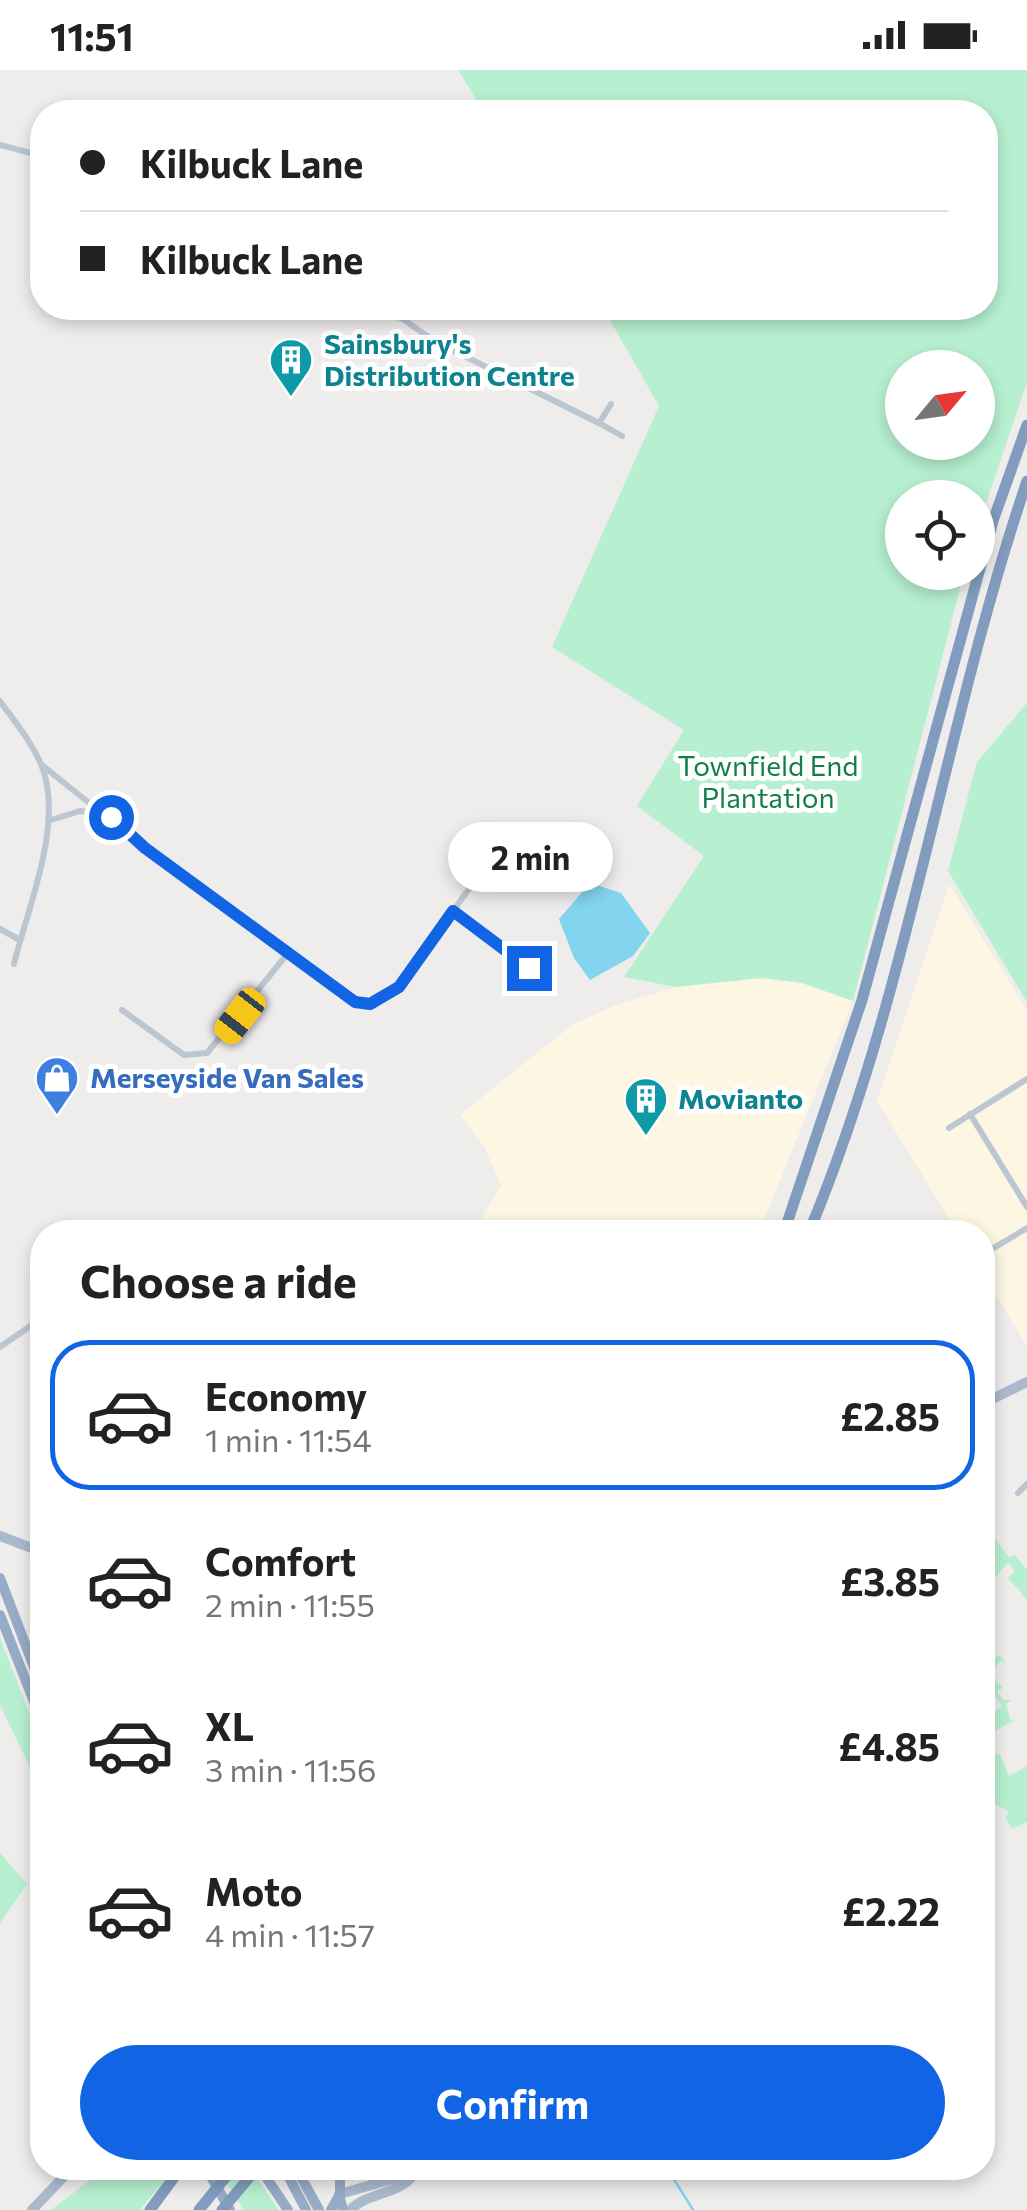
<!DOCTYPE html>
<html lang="en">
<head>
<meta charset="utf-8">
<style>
	:root { --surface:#fff; --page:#f6f6f6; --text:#222; --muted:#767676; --line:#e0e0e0; --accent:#1164e4 }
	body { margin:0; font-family:Commissioner,sans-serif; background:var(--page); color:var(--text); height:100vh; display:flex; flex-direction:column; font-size:38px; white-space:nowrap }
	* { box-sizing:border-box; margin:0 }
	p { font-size:32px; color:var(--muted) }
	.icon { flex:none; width:55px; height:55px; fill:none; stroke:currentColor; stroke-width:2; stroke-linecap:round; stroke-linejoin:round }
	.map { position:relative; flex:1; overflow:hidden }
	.side { position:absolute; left:30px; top:1150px; width:965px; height:960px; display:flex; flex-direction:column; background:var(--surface); border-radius:40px; box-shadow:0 5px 15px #0003 }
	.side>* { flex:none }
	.banner { position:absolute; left:30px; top:30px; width:968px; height:220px; border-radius:40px; box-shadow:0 5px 15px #0003; display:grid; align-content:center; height:220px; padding:0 50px; background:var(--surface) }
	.needle { width:65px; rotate:61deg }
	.tools { position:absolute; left:885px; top:280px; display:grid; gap:20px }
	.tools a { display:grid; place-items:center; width:110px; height:110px; border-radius:50%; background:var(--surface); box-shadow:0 5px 15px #0003; font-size:50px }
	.end { position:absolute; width:45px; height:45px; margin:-22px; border:12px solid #1164e4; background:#fff; box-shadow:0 0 0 5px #fff }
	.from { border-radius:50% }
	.bubble { position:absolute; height:70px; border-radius:35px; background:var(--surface); box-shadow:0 5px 15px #0003; font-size:32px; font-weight:700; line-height:70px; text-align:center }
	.car { position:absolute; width:30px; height:60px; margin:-30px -15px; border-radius:12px; box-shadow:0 0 8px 2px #0007; background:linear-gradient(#f5c518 24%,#345 0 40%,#f5c518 0 76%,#345 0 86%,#f5c518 0) }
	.banner b { display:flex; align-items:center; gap:35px; height:95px; font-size:38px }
	.banner b+b { border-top:2px solid var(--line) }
	.banner i { width:25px; height:25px; background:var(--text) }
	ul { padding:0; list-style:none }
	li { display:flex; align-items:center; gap:30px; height:150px; margin:0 20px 15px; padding:0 30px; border:5px solid transparent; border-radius:40px }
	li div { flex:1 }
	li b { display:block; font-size:38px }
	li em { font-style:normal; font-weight:700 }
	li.on { border-color:var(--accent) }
	li>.icon { width:90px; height:90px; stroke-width:1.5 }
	h2 { padding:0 50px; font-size:45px; line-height:120px }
	.cta { display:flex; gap:20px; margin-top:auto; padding:20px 50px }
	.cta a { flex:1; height:115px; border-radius:60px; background:var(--accent); color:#fff; font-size:40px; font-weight:700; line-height:115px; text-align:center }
	.status { display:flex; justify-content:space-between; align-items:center; height:70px; padding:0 50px; background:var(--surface); direction:ltr }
	.status svg { height:28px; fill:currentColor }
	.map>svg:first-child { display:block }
	.commercial { fill:#fcf6e3 }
	.green { fill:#b7f0d0; fill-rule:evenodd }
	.water { fill:#82d4ef }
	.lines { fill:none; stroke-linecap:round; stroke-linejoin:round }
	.stream { stroke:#82d4ef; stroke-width:2.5 }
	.minor { stroke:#bcc6d0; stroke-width:6 }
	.primary { stroke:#aabacd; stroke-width:10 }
	.trunk { stroke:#96abc6; stroke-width:10 }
	.motorway { stroke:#819cbe; stroke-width:11 }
	.route { stroke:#1164e4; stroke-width:12 }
	.labels { text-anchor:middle; stroke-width:10; stroke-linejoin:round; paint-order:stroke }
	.culture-label { font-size:28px; font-weight:bold; fill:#0d838f; stroke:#fff; text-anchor:start }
	.park-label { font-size:28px; fill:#137e4d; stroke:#fff }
	.shop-label { font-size:28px; font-weight:bold; fill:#366cbe; stroke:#fff; text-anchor:start }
</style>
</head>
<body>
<div class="status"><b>11:51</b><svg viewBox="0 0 49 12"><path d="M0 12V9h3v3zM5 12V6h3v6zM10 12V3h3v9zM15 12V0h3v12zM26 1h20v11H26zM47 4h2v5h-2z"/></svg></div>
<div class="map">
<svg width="1027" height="2140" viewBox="0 0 1027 2140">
	<rect width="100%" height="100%" fill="#efecec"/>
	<g class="commercial">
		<polygon points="949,814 1027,940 1027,1276 983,1204 982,1162 957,1162 877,1031"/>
		<polygon points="760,908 802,913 853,931 759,1162 487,1162 479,1152 501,1115 484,1076 460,1045 572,955 613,936 676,917"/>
	</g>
	<g class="green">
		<path d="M458 0H1027V312L978 457V428H902V502L964 503 853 931 802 913 761 908 676 917 624 907 704 786 637 736 684 660 552 577 659 336 603 238H985V42H484ZM902 298H978V372H902Z"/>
		<polygon points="1027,633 1027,932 948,801 977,692"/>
		<polygon points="983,1452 1009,1487 1014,1484 1027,1500 1027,1530 1008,1508 1015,1501 1008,1493 983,1521"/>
		<polygon points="0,1568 42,1676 42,1722 0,1635"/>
		<polygon points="999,1585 1007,1594 1001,1591 988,1603 1003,1618 997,1621 1003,1630 1012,1630 1006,1634 1010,1649 1015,1650 986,1666 983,1638 991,1645 1002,1636 983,1608 983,1599"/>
		<polygon points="1000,1684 1009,1706 1027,1696 1027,1752 1012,1759 1005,1747 1009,1742 983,1727 983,1685"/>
		<polygon points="0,1783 27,1814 0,1853"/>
		<polygon points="106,2098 175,2098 140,2140 51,2140"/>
		<polygon points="217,2098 250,2098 279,2140 244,2140"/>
	</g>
	<polygon class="water" points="590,813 621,823 650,863 633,886 590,910 574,888 559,849"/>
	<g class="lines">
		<polyline class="stream" points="667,2098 693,2140"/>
		<g class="minor">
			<polyline points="0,75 42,86"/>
			<polyline points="371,238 403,249 434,271 599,353"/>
			<polyline points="611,334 599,353 622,366"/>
			<path d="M0 631C14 651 33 673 42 697 64 753 28 837 14 894"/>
			<polyline points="42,695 145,778 355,932 370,934 399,917 513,757"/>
			<polyline points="51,750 80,741 110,746"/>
			<polyline points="453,841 529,898"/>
			<polyline points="0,859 20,870"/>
			<polyline points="122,940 184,985 207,983 288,883"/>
			<polyline points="970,1044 1027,1137"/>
			<polyline points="949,1058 1027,1009"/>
			<polyline points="987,1182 1027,1158"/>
			<polyline points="0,1277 42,1248"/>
			<polyline points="1018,1423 1027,1414"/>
		</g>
		<g class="primary">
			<polyline points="982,1334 1027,1312"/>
			<polyline points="0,1466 42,1482"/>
			<polyline points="351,2098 382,2110"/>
			<polyline points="340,2124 396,2108 413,2098"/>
			<polyline points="32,2140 72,2098"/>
			<path d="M350 2140C372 2119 403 2127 418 2098"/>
		</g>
		<g class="trunk">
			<polyline points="0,1508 42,1618"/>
			<polyline points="0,1545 42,1652"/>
			<polyline points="206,2098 230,2140"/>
			<polyline points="260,2098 288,2140"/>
			<polyline points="284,2098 306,2140"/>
			<polyline points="296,2098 319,2140"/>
			<polyline points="339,2125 343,2140"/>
			<polyline points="331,2140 340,2124 340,2098"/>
		</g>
		<g class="motorway">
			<polyline points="784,1162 862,930 993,451 1027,355"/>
			<path d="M809 1162C910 921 943 658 1027 411"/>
			<polyline points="150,2140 181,2098"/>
			<polyline points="199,2140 233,2098"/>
			<polyline points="222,2140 257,2098"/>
		</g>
	</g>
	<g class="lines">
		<polyline class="route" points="111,747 145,778 355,932 370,934 399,917 453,841 529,898"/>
	</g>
	<defs>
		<g id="building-pin" transform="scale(2.25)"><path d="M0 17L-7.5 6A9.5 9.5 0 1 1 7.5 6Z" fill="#0f9aa8" stroke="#fff"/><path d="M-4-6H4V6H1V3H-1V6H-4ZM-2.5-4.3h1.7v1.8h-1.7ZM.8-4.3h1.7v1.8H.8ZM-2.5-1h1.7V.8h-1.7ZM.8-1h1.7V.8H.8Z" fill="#fff"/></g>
		<g id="shop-pin" transform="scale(2.25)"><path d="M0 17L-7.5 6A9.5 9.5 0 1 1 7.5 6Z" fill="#3f7fe0" stroke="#fff"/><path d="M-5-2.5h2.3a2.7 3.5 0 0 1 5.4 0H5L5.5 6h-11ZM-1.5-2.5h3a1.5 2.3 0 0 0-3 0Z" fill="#fff"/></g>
	</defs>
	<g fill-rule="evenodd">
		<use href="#building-pin" x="291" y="290"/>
		<use href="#shop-pin" x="57" y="1008"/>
		<use href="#building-pin" x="646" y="1029"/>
	</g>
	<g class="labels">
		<g class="culture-label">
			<text x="324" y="284">Sainsbury's<tspan x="324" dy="32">Distribution Centre</tspan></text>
			<text x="678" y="1039">Movianto</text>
		</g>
		<g class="park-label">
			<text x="768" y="706">Townfield End<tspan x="768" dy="32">Plantation</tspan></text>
		</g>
		<g class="shop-label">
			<text x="90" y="1018">Merseyside Van Sales</text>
		</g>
	</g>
</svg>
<div class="tools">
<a><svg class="needle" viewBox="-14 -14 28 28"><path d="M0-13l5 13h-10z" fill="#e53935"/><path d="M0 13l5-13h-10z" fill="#767676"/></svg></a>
<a><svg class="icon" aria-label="locate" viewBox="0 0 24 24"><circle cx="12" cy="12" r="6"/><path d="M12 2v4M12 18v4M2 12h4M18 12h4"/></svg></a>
</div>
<i class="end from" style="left:111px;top:747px"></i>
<i class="end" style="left:529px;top:898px"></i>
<div class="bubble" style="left:448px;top:752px;width:165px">2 min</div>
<i class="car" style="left:240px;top:946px;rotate:218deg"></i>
<div class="banner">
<b><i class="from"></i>Kilbuck Lane</b>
<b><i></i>Kilbuck Lane</b>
</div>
<section class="side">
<h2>Choose a ride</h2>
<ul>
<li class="on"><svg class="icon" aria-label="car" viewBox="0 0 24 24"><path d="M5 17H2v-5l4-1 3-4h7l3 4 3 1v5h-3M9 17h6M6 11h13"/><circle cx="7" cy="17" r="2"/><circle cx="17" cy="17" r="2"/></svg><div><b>Economy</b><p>1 min · 11:54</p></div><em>£2.85</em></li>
<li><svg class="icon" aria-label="car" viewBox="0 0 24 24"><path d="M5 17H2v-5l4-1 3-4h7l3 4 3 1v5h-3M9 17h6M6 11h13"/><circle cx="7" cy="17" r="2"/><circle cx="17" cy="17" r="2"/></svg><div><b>Comfort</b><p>2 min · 11:55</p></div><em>£3.85</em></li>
<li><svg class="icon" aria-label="car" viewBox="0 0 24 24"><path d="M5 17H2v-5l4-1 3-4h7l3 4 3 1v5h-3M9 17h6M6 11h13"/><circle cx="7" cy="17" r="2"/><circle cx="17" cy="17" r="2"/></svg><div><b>XL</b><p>3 min · 11:56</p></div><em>£4.85</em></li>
<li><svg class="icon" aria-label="car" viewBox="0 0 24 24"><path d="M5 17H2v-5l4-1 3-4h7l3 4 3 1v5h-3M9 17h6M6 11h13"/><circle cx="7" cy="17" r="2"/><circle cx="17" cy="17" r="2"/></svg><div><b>Moto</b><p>4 min · 11:57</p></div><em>£2.22</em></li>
</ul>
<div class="cta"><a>Confirm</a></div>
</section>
</div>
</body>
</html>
